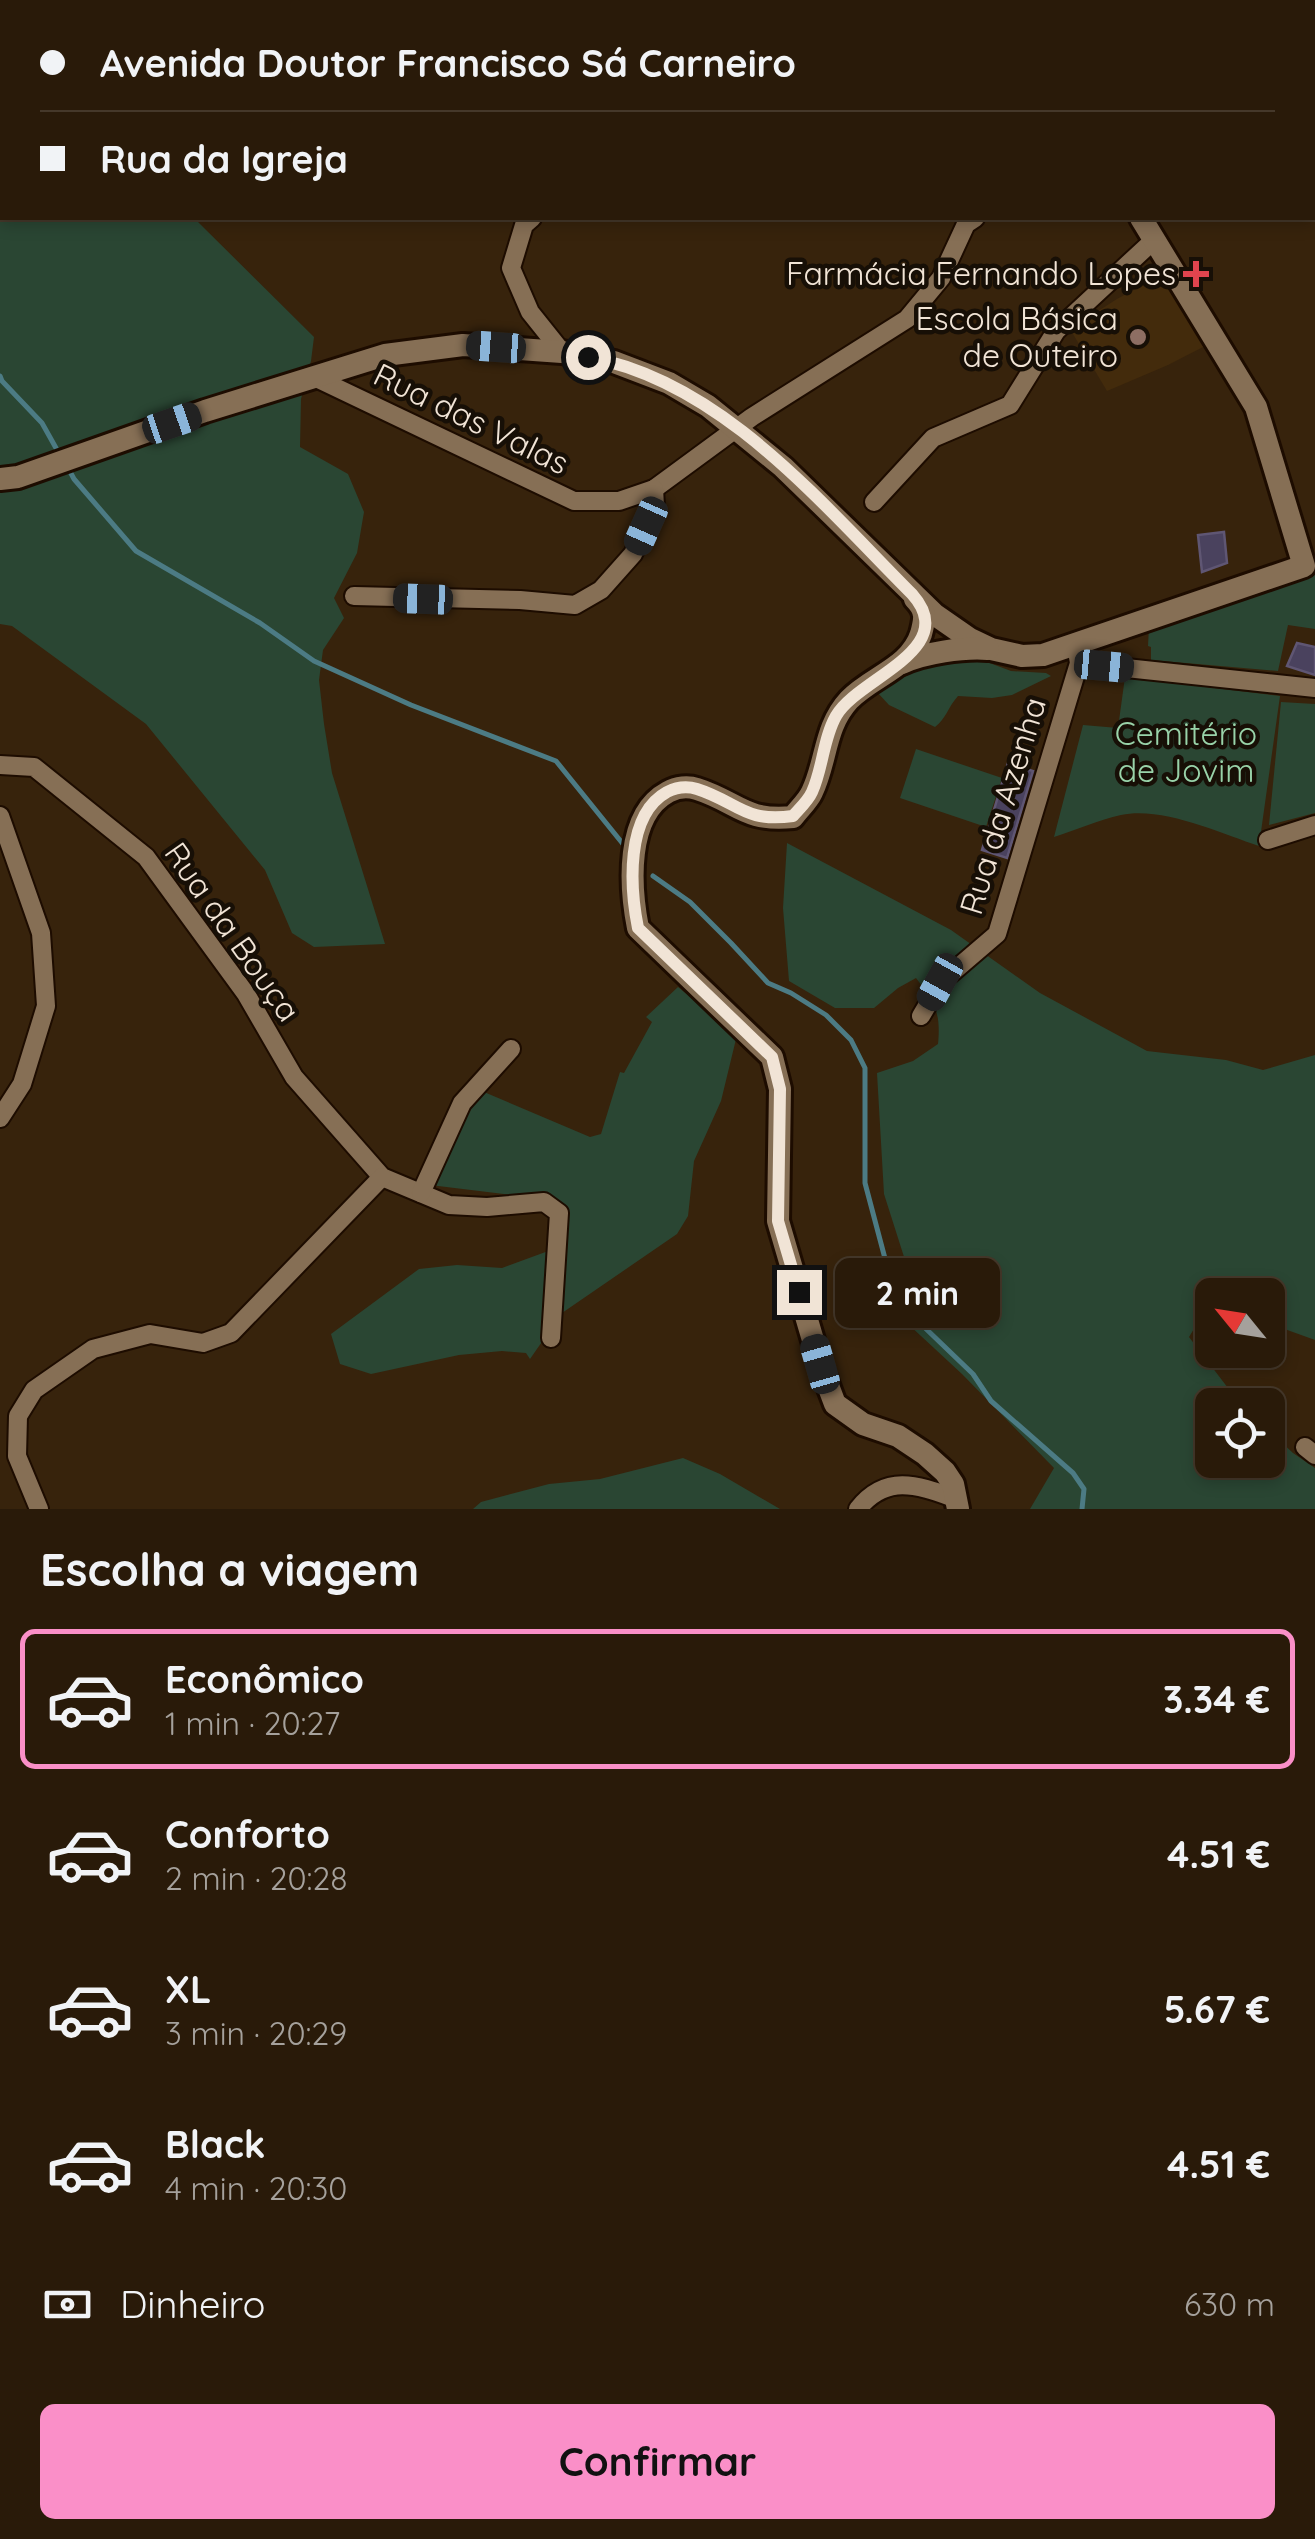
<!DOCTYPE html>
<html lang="pt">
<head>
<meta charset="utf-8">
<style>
	:root { --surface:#291a09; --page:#352717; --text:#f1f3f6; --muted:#a5a19c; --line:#45382a; --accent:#fa8fc8 }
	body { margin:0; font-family:Quicksand,sans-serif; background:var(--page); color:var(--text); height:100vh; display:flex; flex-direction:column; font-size:38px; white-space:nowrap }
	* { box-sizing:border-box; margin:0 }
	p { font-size:32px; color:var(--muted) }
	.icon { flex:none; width:55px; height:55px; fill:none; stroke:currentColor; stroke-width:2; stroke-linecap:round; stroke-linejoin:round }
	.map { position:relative; height:1509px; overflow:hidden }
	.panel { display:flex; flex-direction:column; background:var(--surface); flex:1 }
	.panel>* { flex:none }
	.banner { position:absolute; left:0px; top:0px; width:1315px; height:220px; box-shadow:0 5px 15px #0003,0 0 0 2px var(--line); display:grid; align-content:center; height:220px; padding:0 40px; background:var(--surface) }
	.needle { width:65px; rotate:300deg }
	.tools { position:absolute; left:1195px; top:1278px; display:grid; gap:20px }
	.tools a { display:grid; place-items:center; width:90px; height:90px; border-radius:15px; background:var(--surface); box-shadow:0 5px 15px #0003,0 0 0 2px var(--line); font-size:50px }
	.end { position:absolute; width:45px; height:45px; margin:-22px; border:12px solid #f1e4d6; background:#111; box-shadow:0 0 0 5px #111 }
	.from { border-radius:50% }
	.bubble { position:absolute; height:70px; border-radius:15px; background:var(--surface); box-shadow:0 5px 15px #0003,0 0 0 2px var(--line); font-size:32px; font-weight:700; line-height:70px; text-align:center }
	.car { position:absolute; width:30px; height:60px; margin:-30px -15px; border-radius:12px; box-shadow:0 0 8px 2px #0007; background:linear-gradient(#222 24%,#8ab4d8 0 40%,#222 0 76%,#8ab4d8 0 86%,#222 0) }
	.banner b { display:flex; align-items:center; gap:35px; height:95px; font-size:38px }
	.banner b+b { border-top:2px solid var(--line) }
	.banner i { width:25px; height:25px; background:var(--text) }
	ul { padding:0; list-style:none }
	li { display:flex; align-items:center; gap:30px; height:140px; margin:0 20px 15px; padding:0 20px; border:5px solid transparent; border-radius:15px }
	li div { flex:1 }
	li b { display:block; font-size:38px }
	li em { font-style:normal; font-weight:700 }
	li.current { border-color:var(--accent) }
	li>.icon { width:90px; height:90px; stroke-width:1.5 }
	h2 { padding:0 40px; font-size:45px; line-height:120px }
	.pay { display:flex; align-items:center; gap:25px; height:110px; padding:0 40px; font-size:38px }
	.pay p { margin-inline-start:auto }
	.primary-button { display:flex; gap:20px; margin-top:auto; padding:20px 40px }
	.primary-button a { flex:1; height:115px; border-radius:15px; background:var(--accent); color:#111; font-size:40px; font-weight:700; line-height:115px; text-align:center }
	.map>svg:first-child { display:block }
	.built { fill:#432b0c }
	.green { fill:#2a4633 }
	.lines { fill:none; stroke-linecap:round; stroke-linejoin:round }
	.stream { stroke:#4c7b84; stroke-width:5 }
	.building { fill:#4a425e; stroke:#5f5673; stroke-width:2.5 }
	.minor-casing { stroke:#1d0c00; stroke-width:22 }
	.tertiary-casing { stroke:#1d0c00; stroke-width:28 }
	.minor { stroke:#866f55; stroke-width:18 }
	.tertiary { stroke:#866f55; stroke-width:22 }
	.route { stroke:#f1e4d6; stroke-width:12 }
	.health-dot { fill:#e0444e; stroke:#170f06; stroke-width:4 }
	.education-dot { fill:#8d6e63; stroke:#170f06; stroke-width:4 }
	.labels { text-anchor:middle; stroke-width:9; stroke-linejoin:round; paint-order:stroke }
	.poi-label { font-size:32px; fill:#f1e4d6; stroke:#170f06; text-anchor:end }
	.street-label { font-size:32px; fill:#f1e4d6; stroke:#170f06 }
	.park-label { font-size:32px; fill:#99d3a9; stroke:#170f06 }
</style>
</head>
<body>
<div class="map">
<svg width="1315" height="1509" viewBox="0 0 1315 1509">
	<rect width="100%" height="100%" fill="#37230c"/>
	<polygon class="built" points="1164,274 1207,345 1168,365 1107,391 1070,329 1117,299"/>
	<g class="green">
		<polygon points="0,0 179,0 185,2 2,2 2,218 198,218 197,221 314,337 311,361 301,399 300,447 348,474 364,512 357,553 334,598 344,618 323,650 319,680 324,724 332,773 385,944 314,947 292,933 265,870 146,724 12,626 0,624"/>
		<polygon points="1315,575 1315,629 1288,625 1278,671 1151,660 1151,647 1148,646 1149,627 1281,583"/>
		<path d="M965 659 987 662 1011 671 1046 673 1051 676 1012 695 992 698 958 696C948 707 946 719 935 727L889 705 877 692 910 668 941 665 951 661Z"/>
		<path d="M1125 677 1280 696 1259 846C1220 833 1162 806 1121 815 1099 820 1076 830 1054 837L1083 725 1118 728Z"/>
		<polygon points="1281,702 1315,704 1315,813 1269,825"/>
		<polygon points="916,749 1002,778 986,827 900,798"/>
		<path d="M787 843 951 930 1040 993 1147 1051 1226 1060 1263 1070 1315 1055V1340L1268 1323V1295L1216 1293 1212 1295V1299L1189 1337 1241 1405H1212V1460H1268V1430L1293 1453 1315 1468V1509H1030L1054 1468 962 1374 880 1298 905 1260 884 1194 877 1073 913 1061 938 1044C941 1013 935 1002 916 978L898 988 874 1008H835L789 981 783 908Z"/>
		<polygon points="678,987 737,1035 721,1101 694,1161 688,1216 677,1234 562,1313 530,1359 526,1353 502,1351 459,1355 371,1374 340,1364 331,1334 419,1269 457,1265 502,1268 551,1250 546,1199 430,1185 449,1135 484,1092 590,1137 601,1134 620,1072 624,1073 652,1022 646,1017"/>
		<polygon points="683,1458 720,1474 780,1509 473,1509 481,1502 549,1484 600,1479"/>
	</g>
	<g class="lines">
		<g class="stream">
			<polyline points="0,376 2,381 42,423 61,457"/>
			<polyline points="67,466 74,479 136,551 260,623 314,661 411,705 556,761 623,844"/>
			<polyline points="653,876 690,902 731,943 768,983 791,993 826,1015 851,1040 865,1068 865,1183 896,1300 973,1374 991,1401 1073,1473 1084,1489 1082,1509"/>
		</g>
	</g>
	<g class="building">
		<polygon points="1224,532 1227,563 1202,572 1198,535"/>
		<polygon points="1297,643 1315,647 1315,675 1287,666"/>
		<polygon points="1008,763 1033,771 1007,858 982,850"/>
	</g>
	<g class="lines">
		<g class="minor-casing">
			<g id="minor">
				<polyline points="88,0 94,2"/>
				<polyline points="878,0 883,2"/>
				<polyline points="455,2 461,0"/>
				<polyline points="907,2 908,0"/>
				<polyline points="1312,132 1315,132"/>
				<polyline points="532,218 524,225 511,268 530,312 562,352"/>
				<polyline points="314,377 574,501 619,501 654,489 752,417 907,319 941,278 966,224 975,218"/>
				<polyline points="874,502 933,438 1010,405 1056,331 1154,240"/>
				<polyline points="354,596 520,600 575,605 601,590 633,554 655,506 654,489"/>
				<polyline points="1079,663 1315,688"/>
				<polyline points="0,765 34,767 146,857 246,994 294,1077 382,1177 449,1205 487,1207 544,1202 559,1213 551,1338"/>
				<polyline points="0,816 41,933 46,1006 22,1084 0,1118"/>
				<polyline points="1268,840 1315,825"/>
				<polyline points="921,1016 941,982 997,934 1079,663 1076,645"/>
				<polyline points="421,1193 462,1103 511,1049"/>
				<polyline points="1305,1447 1315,1455"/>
				<polyline points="39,1509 17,1456 18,1416 34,1390 93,1349 150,1334 203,1343 231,1333 382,1177"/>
				<path d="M858 1509C887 1472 920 1486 957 1499"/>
			</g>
		</g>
		<g class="tertiary-casing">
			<g id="tertiary">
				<polyline points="1168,2 1168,0"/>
				<polyline points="0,479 18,477 205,411 385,355 463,345 562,352 614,362 669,383 708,406 783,467 934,614 970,639 991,649 1022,656 1043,655 1304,566 1256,407 1141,218"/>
				<path d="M915 599C927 611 925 619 921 634 910 668 872 676 849 700 824 727 827 761 812 792 808 801 799 809 793 817 744 822 738 802 697 789 688 786 677 787 668 792 625 815 630 887 638 928L772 1057 780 1089 778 1221 820 1364 835 1404 863 1424 898 1436 925 1454 945 1472 953 1484 958 1509"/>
				<path d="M902 663C924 653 963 647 988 649"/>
			</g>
		</g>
		<use href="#minor" class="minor"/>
		<use href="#tertiary" class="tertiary"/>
	</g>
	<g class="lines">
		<path class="route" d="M588 357C721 381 820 502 912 594 962 650 857 678 836 716 823 739 823 768 812 792 808 801 799 809 793 816 744 823 738 802 697 789 687 786 677 787 667 792 625 815 630 888 638 928L772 1057 780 1089 778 1221 799 1292"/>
	</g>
	<path class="health-dot" d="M1191 259h10v10h10v10h-10v10h-10v-10h-10v-10h10z"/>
	<circle class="education-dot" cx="1138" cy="337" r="10"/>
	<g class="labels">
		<g class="poi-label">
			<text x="1176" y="285">Farmácia Fernando Lopes</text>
			<text x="1118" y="330">Escola Básica<tspan x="1118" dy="37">de Outeiro</tspan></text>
		</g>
		<g class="street-label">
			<text transform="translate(471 419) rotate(26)" y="11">Rua das Valas</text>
			<text transform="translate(1003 806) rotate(-73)" y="11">Rua da Azenha</text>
			<text transform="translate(232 932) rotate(55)" y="11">Rua da Bouça</text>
		</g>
		<g class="park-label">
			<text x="1186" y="745">Cemitério<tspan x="1186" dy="37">de Jovim</tspan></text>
		</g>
	</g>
</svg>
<div class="tools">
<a><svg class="needle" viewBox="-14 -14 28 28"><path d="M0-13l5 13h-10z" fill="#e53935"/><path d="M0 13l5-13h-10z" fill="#a5a19c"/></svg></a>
<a><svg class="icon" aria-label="locate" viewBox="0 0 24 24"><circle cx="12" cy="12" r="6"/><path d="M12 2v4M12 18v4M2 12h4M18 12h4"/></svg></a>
</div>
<i class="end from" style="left:588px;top:357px"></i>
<i class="end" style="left:799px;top:1292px"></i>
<div class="bubble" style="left:835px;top:1258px;width:165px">2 min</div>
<i class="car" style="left:496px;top:347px;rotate:274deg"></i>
<i class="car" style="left:172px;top:423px;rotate:71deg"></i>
<i class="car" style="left:646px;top:526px;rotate:204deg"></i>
<i class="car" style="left:423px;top:599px;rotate:272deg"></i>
<i class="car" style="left:1104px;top:666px;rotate:95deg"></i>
<i class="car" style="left:940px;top:982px;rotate:209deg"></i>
<i class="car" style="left:820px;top:1364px;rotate:344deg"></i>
<div class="banner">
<b><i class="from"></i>Avenida Doutor Francisco Sá Carneiro</b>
<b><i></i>Rua da Igreja</b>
</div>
</div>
<section class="panel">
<h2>Escolha a viagem</h2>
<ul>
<li class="current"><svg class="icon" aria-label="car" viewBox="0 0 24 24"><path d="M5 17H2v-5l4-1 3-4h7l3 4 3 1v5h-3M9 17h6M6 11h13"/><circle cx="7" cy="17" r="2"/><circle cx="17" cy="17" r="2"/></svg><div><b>Econômico</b><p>1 min · 20:27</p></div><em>3.34 €</em></li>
<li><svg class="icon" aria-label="car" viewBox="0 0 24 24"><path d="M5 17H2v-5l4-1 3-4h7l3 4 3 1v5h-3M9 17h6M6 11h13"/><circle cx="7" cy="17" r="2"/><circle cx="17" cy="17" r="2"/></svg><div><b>Conforto</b><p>2 min · 20:28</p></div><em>4.51 €</em></li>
<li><svg class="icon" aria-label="car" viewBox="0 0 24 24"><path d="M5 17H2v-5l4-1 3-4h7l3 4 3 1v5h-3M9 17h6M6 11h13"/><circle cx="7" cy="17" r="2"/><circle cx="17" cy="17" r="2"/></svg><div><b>XL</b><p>3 min · 20:29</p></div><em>5.67 €</em></li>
<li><svg class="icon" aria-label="car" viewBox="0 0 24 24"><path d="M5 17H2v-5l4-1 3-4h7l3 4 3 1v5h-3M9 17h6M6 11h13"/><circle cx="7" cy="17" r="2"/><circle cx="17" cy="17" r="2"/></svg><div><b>Black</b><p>4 min · 20:30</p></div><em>4.51 €</em></li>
</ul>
<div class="pay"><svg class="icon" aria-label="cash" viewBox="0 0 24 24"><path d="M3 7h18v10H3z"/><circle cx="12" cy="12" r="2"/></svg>Dinheiro<p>630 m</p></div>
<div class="primary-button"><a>Confirmar</a></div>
</section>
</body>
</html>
